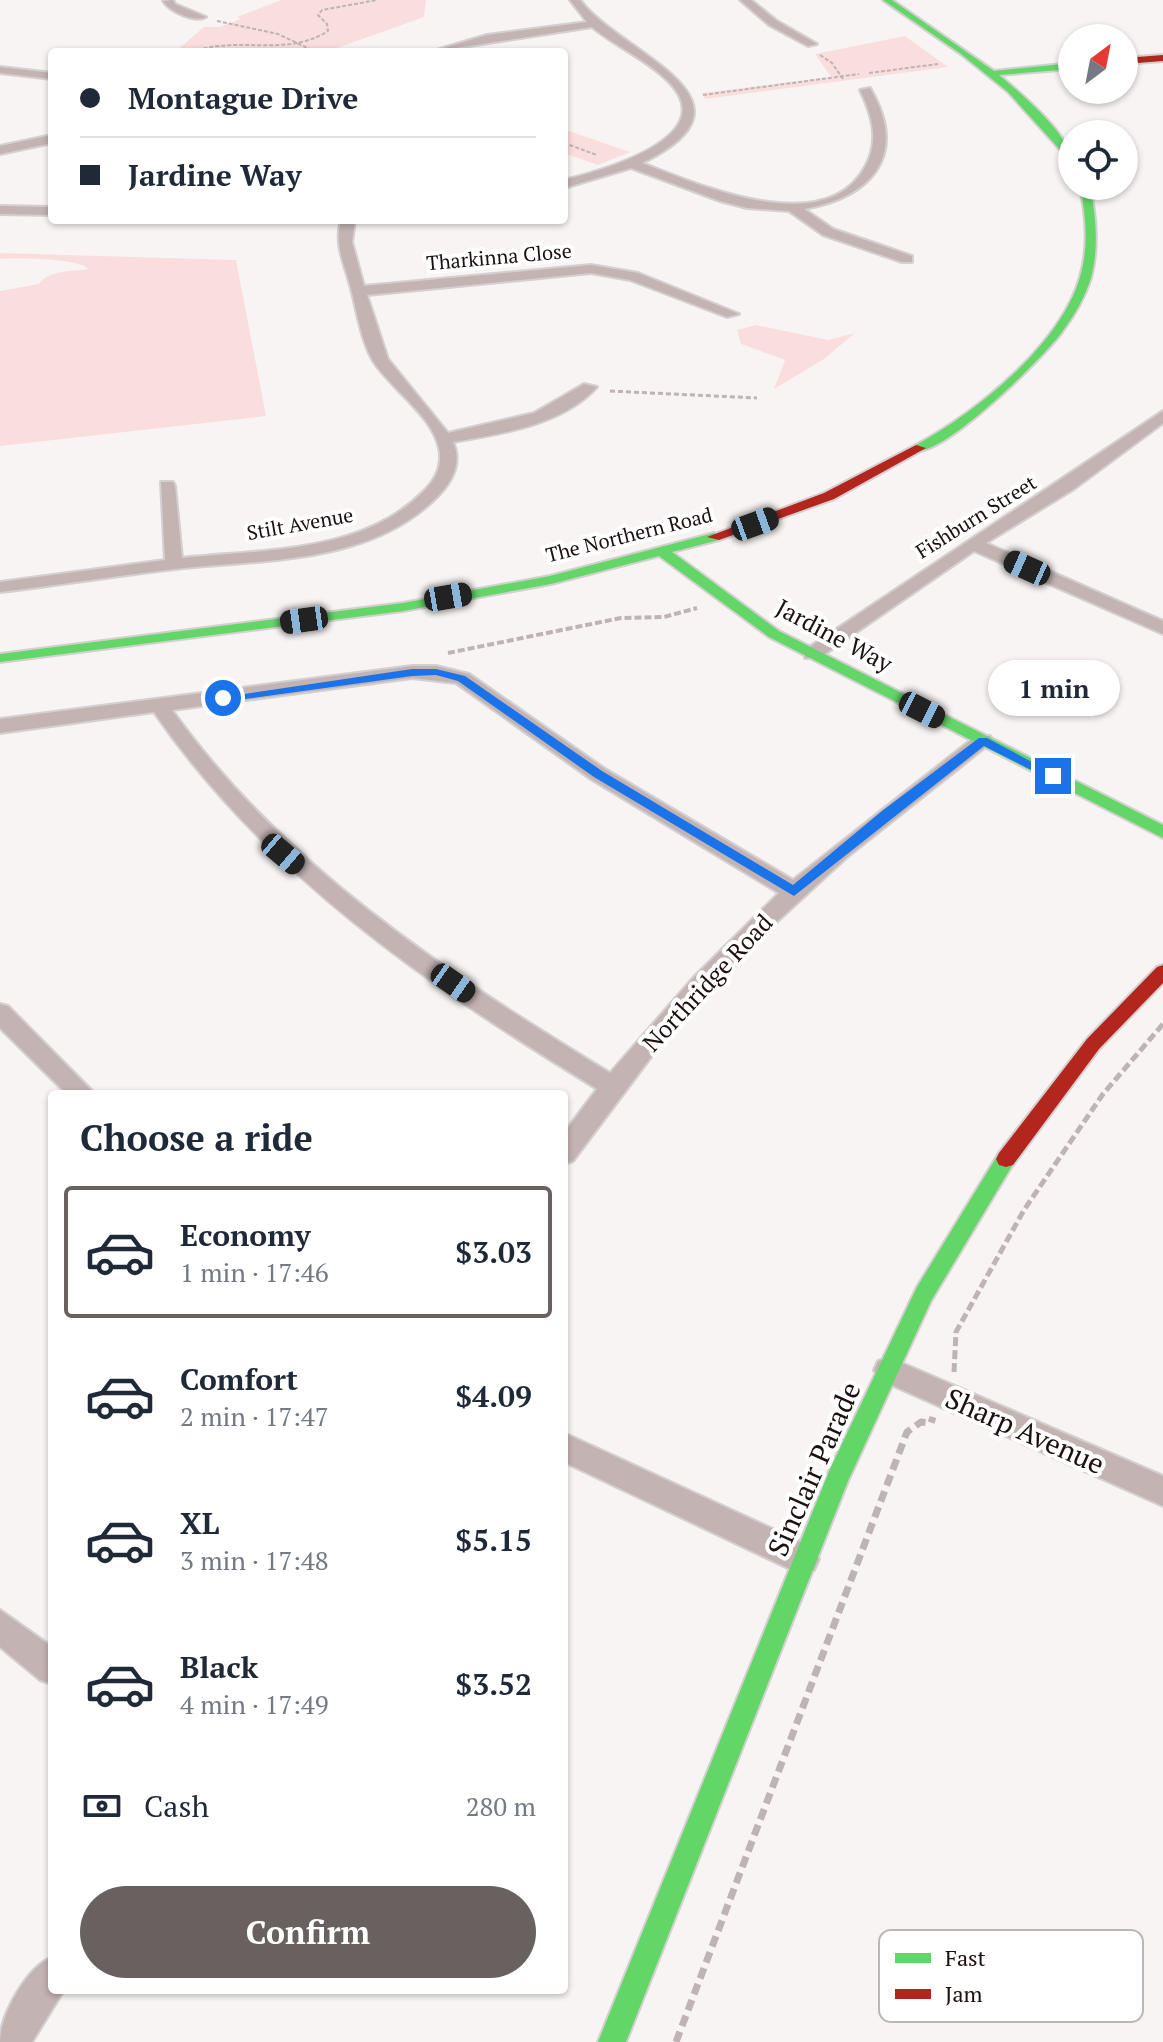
<!DOCTYPE html>
<html lang="en">
<head>
<meta charset="utf-8">
<style>
	:root { --surface:#fff; --page:#f6f6f7; --text:#1f2937; --muted:#747a83; --line:#e0e1e3; --accent:#696060 }
	body { margin:0; font-family:"PT Serif",serif; background:var(--page); color:var(--text); height:100vh; display:flex; flex-direction:column; font-size:30px; white-space:nowrap }
	* { box-sizing:border-box; margin:0 }
	p { font-size:26px; color:var(--muted) }
	.icon { flex:none; width:44px; height:44px; fill:none; stroke:currentColor; stroke-width:2; stroke-linecap:round; stroke-linejoin:round }
	.map { position:relative; flex:1; overflow:hidden }
	.side { position:absolute; left:48px; top:1090px; width:520px; height:904px; display:flex; flex-direction:column; background:var(--surface); border-radius:8px; box-shadow:0 2px 6px #0004 }
	.side>* { flex:none }
	.banner { position:absolute; left:48px; top:48px; width:520px; height:176px; border-radius:8px; box-shadow:0 2px 6px #0004; display:grid; align-content:center; height:176px; padding:0 32px; background:var(--surface) }
	.needle { width:52px; rotate:32deg }
	.buttons { position:absolute; left:1058px; top:24px; display:grid; gap:16px }
	.buttons a { display:grid; place-items:center; width:80px; height:80px; border-radius:50%; background:var(--surface); box-shadow:0 2px 6px #0004; font-size:40px }
	.end { position:absolute; width:36px; height:36px; margin:-18px; border:10px solid #1a73e8; background:#fff; box-shadow:0 0 0 4px #fff }
	.from { border-radius:50% }
	.bubble { position:absolute; height:56px; border-radius:28px; background:var(--surface); box-shadow:0 2px 6px #0004; font-size:26px; font-weight:700; line-height:56px; text-align:center }
	.car { position:absolute; width:24px; height:48px; margin:-24px -12px; border-radius:10px; box-shadow:0 0 6px 2px #0007; background:linear-gradient(#222 24%,#8ab4d8 0 40%,#222 0 76%,#8ab4d8 0 86%,#222 0) }
	.banner b { display:flex; align-items:center; gap:28px; height:76px; font-size:30px }
	.banner b+b { border-top:2px solid var(--line) }
	.banner i { width:20px; height:20px; background:var(--text) }
	ul { padding:0; list-style:none }
	li { display:flex; align-items:center; gap:24px; height:132px; margin:0 16px 12px; padding:0 16px; border:4px solid transparent; border-radius:8px }
	li div { flex:1 }
	li b { display:block; font-size:30px }
	li em { font-style:normal; font-weight:700 }
	li.on { border-color:var(--accent) }
	li>.icon { width:72px; height:72px; stroke-width:1.5 }
	h2 { padding:0 32px; font-size:36px; line-height:96px }
	.pay { display:flex; align-items:center; gap:20px; height:88px; padding:0 32px; font-size:30px }
	.pay p { margin-inline-start:auto }
	.cta { display:flex; gap:16px; margin-top:auto; padding:16px 32px }
	.cta a { flex:1; height:92px; border-radius:48px; background:var(--accent); color:#fff; font-size:32px; font-weight:700; line-height:92px; text-align:center }
	.map>svg:first-child { display:block }
	.green { fill:#fadedd }
	.lines { fill:none; stroke-linecap:round; stroke-linejoin:round }
	.street-casing { stroke:#d5d0d0; stroke-width:4 }
	.fast-casing { stroke:#d5d0d0; stroke-width:4 }
	.jam-casing { stroke:#d5d0d0; stroke-width:4 }
	.path-far4 { stroke:#beb4b3; stroke-width:2; stroke-dasharray:4 2; stroke-linecap:butt }
	.path-far3 { stroke:#beb4b3; stroke-width:3; stroke-dasharray:5 3; stroke-linecap:butt }
	.path-far2 { stroke:#beb4b3; stroke-width:4; stroke-dasharray:7 3; stroke-linecap:butt }
	.path-far1 { stroke:#beb4b3; stroke-width:5; stroke-dasharray:9 4; stroke-linecap:butt }
	.path { stroke:#beb4b3; stroke-width:7; stroke-dasharray:11 6; stroke-linecap:butt }
	.street { fill:#c3b3b3; fill-rule:evenodd }
	.fast { fill:#63d668; fill-rule:evenodd }
	.jam { fill:#b3261e; fill-rule:evenodd }
	.route { fill:#1a73e8 }
	.labels { text-anchor:middle; stroke-width:8; stroke-linejoin:round; paint-order:stroke }
	.far-street-label { font-size:20px; fill:#1c1010; stroke:#fff }
	.street-label { font-size:24px; fill:#1c1010; stroke:#fff }
	.near-street-label { font-size:28px; fill:#1c1010; stroke:#fff }
	.key { fill:#fff; stroke:#bbb7b7; stroke-width:2 }
	.key-label { font-size:22px; fill:#1c1010 }
</style>
</head>
<body>
<div class="map">
<svg width="1163" height="2042" viewBox="0 0 1163 2042">
	<rect width="100%" height="100%" fill="#f9f4f4"/>
	<g class="green">
		<polygon points="281,0 426,0 424,17 326,52 175,52 204,27 219,27 241,19 237,17"/>
		<polygon points="905,36 948,67 705,99 702,93 831,77 815,54"/>
		<polygon points="569,131 630,152 598,165 564,153 564,134"/>
		<path d="M0 253 236 260 266 416 0 446V291L39 284C50 269 72 272 88 269 78 258 18 258 0 259Z"/>
		<polygon points="756,325 828,340 855,333 824,359 774,389 785,360 741,344 737,330"/>
	</g>
	<g class="lines">
		<g class="street-casing">
			<g id="street">
				<path d="M173 0 175 4 206 17C195 23 170 12 163 1Z"/>
				<path d="M570 0H580C620 54 773 99 642 163 697 184 825 241 865 167 880 141 872 115 860 90L870 88C909 155 872 197 804 209L833 229 912 256V262H902L823 235 789 211 747 208 720 201 631 168 564 188V180C601 171 725 137 668 81 646 59 616 47 592 27L430 52 487 35 587 22Z"/>
				<polygon points="740,0 751,0 777,21 817,44 808,46 769,25"/>
				<polygon points="0,67 52,73 52,79 0,73"/>
				<polygon points="52,135 52,143 0,154 0,146"/>
				<polygon points="0,206 52,207 52,215 0,214"/>
				<path d="M341 220H355L352 242 364 286 591 265 638 273 739 314 727 317 630 280 591 273 367 295 388 359 448 433 534 413 584 384 597 387C563 425 500 434 453 442 462 462 453 481 438 496 371 565 263 559 175 569 116 576 58 585 0 592V582L165 560 161 482H173L175 486 182 558C264 549 362 554 424 491 436 479 443 465 439 448 432 415 391 389 373 361 360 338 357 310 350 285 344 263 334 243 341 220Z"/>
				<polygon points="1163,411 1163,423 1074,489 986,543 1163,621 1163,634 974,551 819,658 805,658 805,650"/>
				<path d="M412 666H436L469 674 605 769 793 880 976 736H990L993 741 846 858 770 928 651 1057 573 1161 564 1164V1133L597 1089C431 987 266 875 154 712L0 733V719ZM412 678 456 683 591 779 779 893 693 978 610 1073C448 974 283 866 172 710Z"/>
				<polygon points="0,1004 8,1006 95,1094 67,1094 0,1028"/>
				<polygon points="888,1357 1163,1476 1163,1506 878,1379 874,1370 878,1361"/>
				<polygon points="564,1433 814,1548 819,1559 814,1570 803,1575 792,1570 564,1462"/>
				<polygon points="0,1610 52,1647 52,1684 40,1680 0,1647"/>
				<path d="M52 1957V1990H64L32 2042H0C0 2015 27 1967 52 1957Z"/>
			</g>
		</g>
		<g class="fast-casing">
			<g id="fast">
				<path d="M883 0H892L994 71 1072 63V69L999 75C1019 92 1072 136 1072 163L1008 92 961 54Z"/>
				<path d="M1080 186H1090C1096 217 1099 247 1091 278 1085 297 1074 316 1062 332 1043 358 946 454 916 451V445C975 413 1061 345 1080 277 1089 246 1086 217 1080 186Z"/>
				<polygon points="714,533 721,537 719,540 672,552 779,631 1163,825 1163,838 769,637 659,556 551,584 403,611 0,662 0,654 403,603 550,576"/>
				<polygon points="1006,1151 1013,1153 1016,1159 931,1301 848,1481 626,2042 598,2042 830,1469 917,1287 999,1153"/>
			</g>
		</g>
		<g class="jam-casing">
			<g id="jam">
				<polygon points="1163,55 1163,61 1124,64 1124,58"/>
				<polygon points="916,445 926,448 834,499 719,540 707,537 824,493"/>
				<polygon points="1163,965 1163,983 1099,1049 1013,1165 1006,1167 999,1165 996,1159 999,1153 1087,1039 1157,967"/>
			</g>
		</g>
		<g class="path-far4">
			<polyline points="217,21 278,34 316,52"/>
			<path d="M192 52C237 35 286 58 328 31L327 24 318 15 322 10 377 0"/>
			<polyline points="820,55 832,63 843,79"/>
			<polyline points="869,73 938,64"/>
			<polyline points="703,95 859,74"/>
			<polyline points="564,143 597,155"/>
		</g>
		<polyline class="path-far3" points="610,391 757,398"/>
		<polyline class="path-far2" points="448,653 621,618 664,617 697,608"/>
		<polyline class="path-far1" points="954,1372 956,1332 1024,1210 1103,1094 1163,1024"/>
		<polyline class="path" points="676,2042 907,1432 921,1422 931,1423 933,1417"/>
		<use href="#street" class="street"/>
		<use href="#fast" class="fast"/>
		<use href="#jam" class="jam"/>
	</g>
	<polygon class="route" points="412,669 436,669 465,676 602,771 793,885 882,811 979,738 987,738 1058,776 1049,779 984,746 794,896 594,777 458,681 436,675 412,676 223,702 217,698"/>
	<g class="labels">
		<g class="far-street-label">
			<text transform="translate(499 257) rotate(-5)" y="7">Tharkinna Close</text>
			<text transform="translate(976 517) rotate(-32)" y="7">Fishburn Street</text>
			<text transform="translate(300 524) rotate(-10)" y="7">Stilt Avenue</text>
			<text transform="translate(629 535) rotate(-14)" y="7">The Northern Road</text>
		</g>
		<g class="street-label">
			<text transform="translate(834 636) rotate(28)" y="8">Jardine Way</text>
			<text transform="translate(708 983) rotate(-47)" y="8">Northridge Road</text>
		</g>
		<g class="near-street-label">
			<text transform="translate(1025 1431) rotate(24)" y="10">Sharp Avenue</text>
			<text transform="translate(814 1469) rotate(-66)" y="10">Sinclair Parade</text>
		</g>
	</g>
	<rect x="879" y="1930" width="264" height="92" rx="12" class="key"/>
	<rect x="895" y="1953" width="36" height="10" fill="#63d668"/>
	<rect x="895" y="1989" width="36" height="10" fill="#b3261e"/>
	<g class="key-label">
		<text x="945" y="1966">Fast</text>
		<text x="945" y="2002">Jam</text>
	</g>
</svg>
<div class="buttons">
<a><svg class="needle" viewBox="-14 -14 28 28"><path d="M0-13l5 13h-10z" fill="#e53935"/><path d="M0 13l5-13h-10z" fill="#747a83"/></svg></a>
<a><svg class="icon" aria-label="locate" viewBox="0 0 24 24"><circle cx="12" cy="12" r="6"/><path d="M12 2v4M12 18v4M2 12h4M18 12h4"/></svg></a>
</div>
<i class="end from" style="left:223px;top:698px"></i>
<i class="end" style="left:1053px;top:776px"></i>
<div class="bubble" style="left:988px;top:660px;width:132px">1 min</div>
<i class="car" style="left:755px;top:524px;rotate:70deg"></i>
<i class="car" style="left:1027px;top:568px;rotate:294deg"></i>
<i class="car" style="left:448px;top:597px;rotate:80deg"></i>
<i class="car" style="left:304px;top:620px;rotate:262deg"></i>
<i class="car" style="left:922px;top:710px;rotate:117deg"></i>
<i class="car" style="left:283px;top:854px;rotate:130deg"></i>
<i class="car" style="left:453px;top:983px;rotate:125deg"></i>
<div class="banner">
<b><i class="from"></i>Montague Drive</b>
<b><i></i>Jardine Way</b>
</div>
<section class="side">
<h2>Choose a ride</h2>
<ul>
<li class="on"><svg class="icon" aria-label="car" viewBox="0 0 24 24"><path d="M5 17H2v-5l4-1 3-4h7l3 4 3 1v5h-3M9 17h6M6 11h13"/><circle cx="7" cy="17" r="2"/><circle cx="17" cy="17" r="2"/></svg><div><b>Economy</b><p>1 min · 17:46</p></div><em>$3.03</em></li>
<li><svg class="icon" aria-label="car" viewBox="0 0 24 24"><path d="M5 17H2v-5l4-1 3-4h7l3 4 3 1v5h-3M9 17h6M6 11h13"/><circle cx="7" cy="17" r="2"/><circle cx="17" cy="17" r="2"/></svg><div><b>Comfort</b><p>2 min · 17:47</p></div><em>$4.09</em></li>
<li><svg class="icon" aria-label="car" viewBox="0 0 24 24"><path d="M5 17H2v-5l4-1 3-4h7l3 4 3 1v5h-3M9 17h6M6 11h13"/><circle cx="7" cy="17" r="2"/><circle cx="17" cy="17" r="2"/></svg><div><b>XL</b><p>3 min · 17:48</p></div><em>$5.15</em></li>
<li><svg class="icon" aria-label="car" viewBox="0 0 24 24"><path d="M5 17H2v-5l4-1 3-4h7l3 4 3 1v5h-3M9 17h6M6 11h13"/><circle cx="7" cy="17" r="2"/><circle cx="17" cy="17" r="2"/></svg><div><b>Black</b><p>4 min · 17:49</p></div><em>$3.52</em></li>
</ul>
<div class="pay"><svg class="icon" aria-label="cash" viewBox="0 0 24 24"><path d="M3 7h18v10H3z"/><circle cx="12" cy="12" r="2"/></svg>Cash<p>280 m</p></div>
<div class="cta"><a>Confirm</a></div>
</section>
</div>
</body>
</html>
